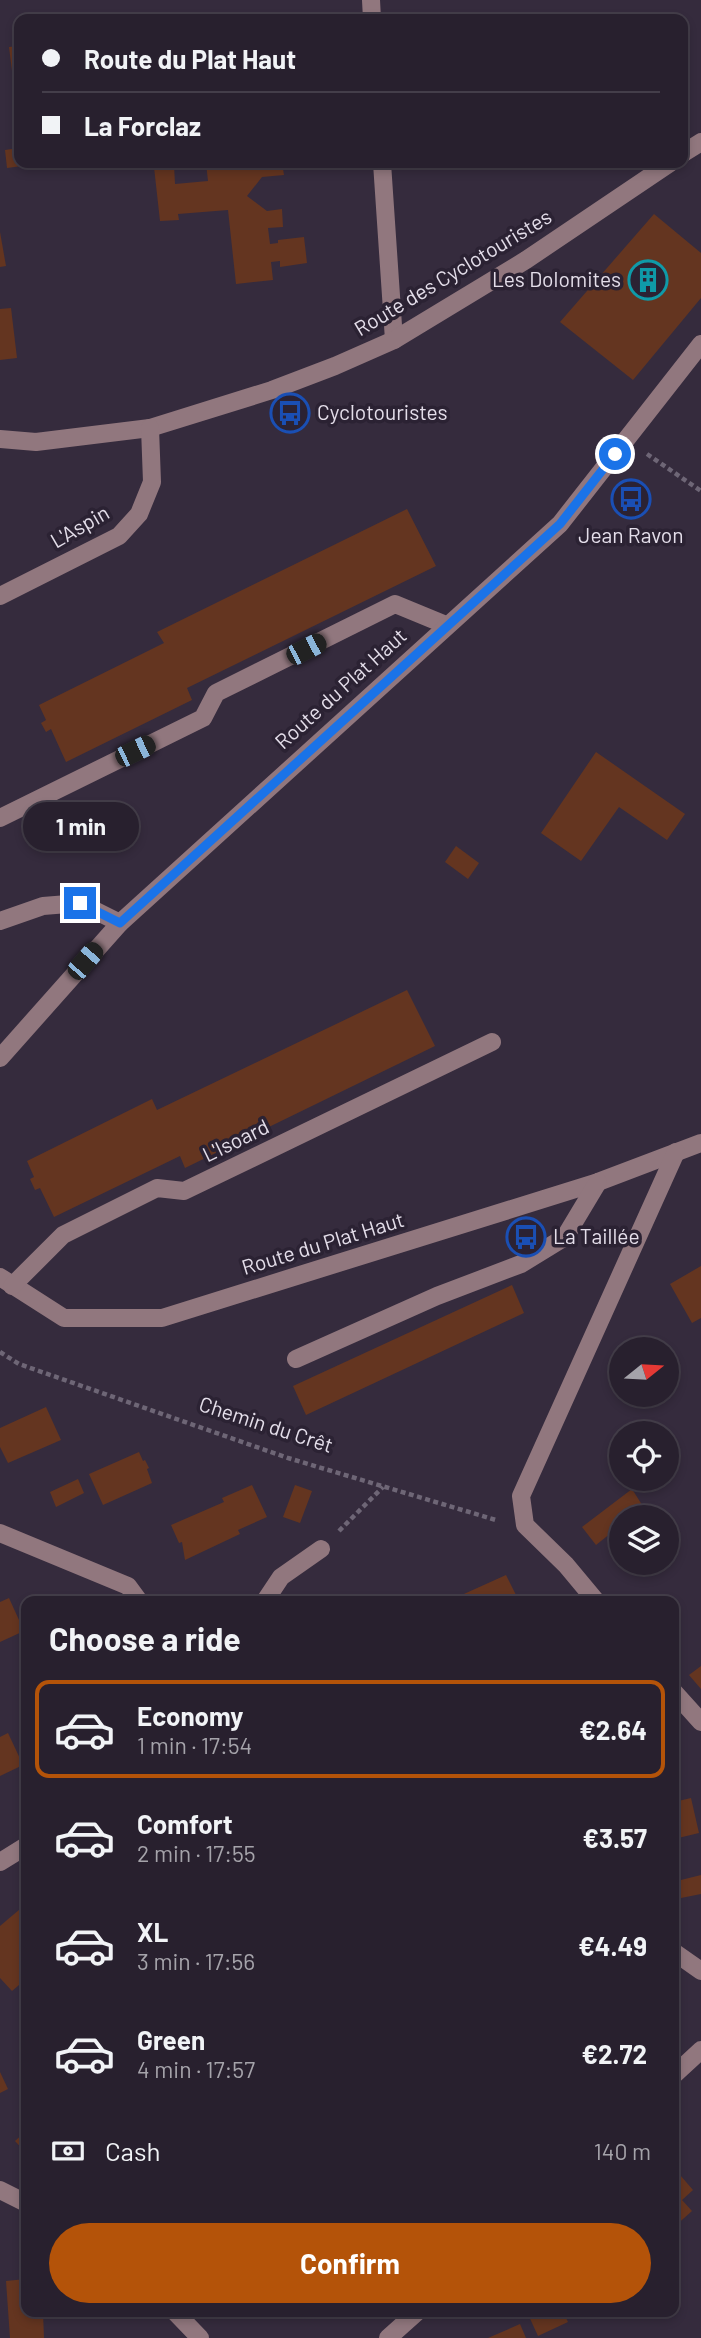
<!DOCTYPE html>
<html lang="en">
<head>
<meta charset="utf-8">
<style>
	:root { --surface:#28202e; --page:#302836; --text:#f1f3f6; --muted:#a5a3aa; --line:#443e4a; --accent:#b45309 }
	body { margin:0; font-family:Barlow,sans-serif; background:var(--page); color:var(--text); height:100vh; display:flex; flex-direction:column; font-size:26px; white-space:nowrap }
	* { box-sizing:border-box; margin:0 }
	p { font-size:23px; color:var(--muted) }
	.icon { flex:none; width:38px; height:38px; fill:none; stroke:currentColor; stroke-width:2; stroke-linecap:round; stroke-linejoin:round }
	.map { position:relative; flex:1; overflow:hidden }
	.drawer { position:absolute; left:21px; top:1596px; width:658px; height:721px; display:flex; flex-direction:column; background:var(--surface); border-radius:14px; box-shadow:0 4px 10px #0003,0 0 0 2px var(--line) }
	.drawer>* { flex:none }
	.hud { position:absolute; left:14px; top:14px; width:674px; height:154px; border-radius:14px; box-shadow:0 4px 10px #0003,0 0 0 2px var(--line); display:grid; align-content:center; height:154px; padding:0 28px; background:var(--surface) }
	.needle { width:46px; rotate:72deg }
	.fabs { position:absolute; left:609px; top:1337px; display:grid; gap:14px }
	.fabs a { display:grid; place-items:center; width:70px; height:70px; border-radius:50%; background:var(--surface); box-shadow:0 4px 10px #0003,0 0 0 2px var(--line); font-size:35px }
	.end { position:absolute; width:32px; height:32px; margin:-16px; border:9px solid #1a73e8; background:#fff; box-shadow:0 0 0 4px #fff }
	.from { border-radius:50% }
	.bubble { position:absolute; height:49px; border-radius:24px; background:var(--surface); box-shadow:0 4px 10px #0003,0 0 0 2px var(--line); font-size:23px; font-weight:700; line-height:49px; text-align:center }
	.car { position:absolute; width:21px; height:42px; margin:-21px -10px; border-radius:9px; box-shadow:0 0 5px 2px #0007; background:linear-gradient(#222 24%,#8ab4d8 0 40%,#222 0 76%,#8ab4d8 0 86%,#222 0) }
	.hud b { display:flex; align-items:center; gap:24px; height:66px; font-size:26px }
	.hud b+b { border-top:2px solid var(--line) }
	.hud i { width:18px; height:18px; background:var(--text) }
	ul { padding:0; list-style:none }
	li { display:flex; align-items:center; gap:21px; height:98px; margin:0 14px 10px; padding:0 14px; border:4px solid transparent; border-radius:14px }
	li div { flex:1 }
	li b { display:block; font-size:26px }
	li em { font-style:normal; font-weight:700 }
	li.on { border-color:var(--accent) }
	li>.icon { width:63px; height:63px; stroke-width:1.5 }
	h2 { padding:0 28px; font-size:32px; line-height:84px }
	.pay { display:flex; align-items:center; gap:18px; height:77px; padding:0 28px; font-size:26px }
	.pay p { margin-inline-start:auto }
	.cta { display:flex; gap:14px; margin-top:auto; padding:14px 28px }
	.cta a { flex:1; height:80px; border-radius:42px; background:var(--accent); color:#fff; font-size:28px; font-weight:700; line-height:80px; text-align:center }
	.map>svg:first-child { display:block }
	.building { fill:#643520 }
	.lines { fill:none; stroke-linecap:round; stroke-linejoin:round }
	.path { stroke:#6e6676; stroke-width:4.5; stroke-dasharray:5 3.5; stroke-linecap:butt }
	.minor { stroke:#91777e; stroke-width:18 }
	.route { stroke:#1a73e8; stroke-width:9 }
	.labels { text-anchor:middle; stroke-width:7; stroke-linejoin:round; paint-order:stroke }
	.street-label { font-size:21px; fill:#e4deea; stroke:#2b2233 }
	.poi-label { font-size:21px; fill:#e4deea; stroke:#2b2233; text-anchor:start }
</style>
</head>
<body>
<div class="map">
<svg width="701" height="2338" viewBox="0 0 701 2338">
	<rect width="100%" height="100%" fill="#352b3d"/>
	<g class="building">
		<polygon points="19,46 19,70 12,71 9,47"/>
		<polygon points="19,148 19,163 22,163 22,166 7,168 5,150"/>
		<polygon points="206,163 282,163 284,175 262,177 247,196 267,211 282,209 283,227 268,228 270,244 278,243 278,240 304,237 307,263 280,267 280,261 271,262 273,280 236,284 228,210 178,214 179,220 160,221 154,167 174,165 175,184 208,181"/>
		<polygon points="654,214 701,253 701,298 633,380 560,322"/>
		<polygon points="0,232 6,266 0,267"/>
		<polygon points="11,308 17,358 0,360 0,309"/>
		<polygon points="407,509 436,566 187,688 192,700 66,762 51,729 46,732 41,723 46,720 39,705 164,643 157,632"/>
		<polygon points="596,752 685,814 667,840 619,807 581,861 541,833"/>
		<polygon points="456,846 479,863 468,879 445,862"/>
		<polygon points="407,990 435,1046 185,1168 180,1156 54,1217 40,1188 35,1190 30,1179 34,1177 27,1161 152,1099 157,1110"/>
		<polygon points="701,1266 701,1318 692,1323 670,1284"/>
		<polygon points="512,1285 524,1313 306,1415 293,1386"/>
		<polygon points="46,1407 61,1440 8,1463 0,1447 0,1428"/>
		<polygon points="139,1452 143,1461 145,1460 149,1468 147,1469 152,1483 103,1505 89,1474"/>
		<polygon points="78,1479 84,1493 56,1507 50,1492"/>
		<polygon points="252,1485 267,1517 238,1530 240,1534 185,1560 182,1542 179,1543 171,1525 224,1502 222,1498"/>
		<polygon points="295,1485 312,1491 300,1523 283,1517"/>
		<polygon points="632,1489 644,1508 632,1517 621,1517 621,1525 596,1545 582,1527"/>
		<polygon points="506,1575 519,1601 456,1601 455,1598"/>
		<polygon points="9,1598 24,1631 0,1642 0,1602"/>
		<polygon points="701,1666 701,1689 689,1675"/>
		<polygon points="8,1733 23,1765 0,1776 0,1737"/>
		<polygon points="691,1798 699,1833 674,1839 674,1802"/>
		<polygon points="701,1875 701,1894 681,1898 677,1881"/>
		<polygon points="26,1904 26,1979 12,1991 0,1978 0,1926"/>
		<polygon points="0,2072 8,2089 0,2093"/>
		<polygon points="26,2131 26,2153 15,2141"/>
		<polygon points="674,2168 693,2190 682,2200 692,2211 674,2227"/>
		<polygon points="26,2279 26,2312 43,2312 44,2338 10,2338 6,2281"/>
		<polygon points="527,2312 563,2312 568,2322 538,2336"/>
		<polygon points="520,2324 526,2338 488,2338"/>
	</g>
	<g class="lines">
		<g class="path">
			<polyline points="647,454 701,491"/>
			<polyline points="0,1352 19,1364 288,1458 496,1520"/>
			<polyline points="339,1531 383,1487"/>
		</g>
		<g class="minor">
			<polyline points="371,0 372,19"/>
			<polyline points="682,154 701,142"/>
			<polyline points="382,163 394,340"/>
			<polyline points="0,439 36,442 150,428 272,390 335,366 394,340 526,260 670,163"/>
			<polyline points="0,596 119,536 139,514 152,482 150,428"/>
			<polyline points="0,818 203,718 216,693 395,604 446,625"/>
			<polyline points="0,921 43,906 80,903 120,923"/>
			<polyline points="0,1058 120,923 560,524 701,344"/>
			<polyline points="0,1277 64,1318 162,1318 598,1182 701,1143"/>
			<polyline points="12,1286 63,1235 157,1188 184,1191 492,1042"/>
			<polyline points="296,1359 437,1296 521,1264 565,1237 598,1182"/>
			<polyline points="0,1533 128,1586 139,1601"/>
			<polyline points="265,1601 281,1577 321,1549"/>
			<polyline points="596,1601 566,1565 525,1525 521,1496 676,1152"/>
			<polyline points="674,1692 701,1722"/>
			<polyline points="0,1862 26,1846"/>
			<polyline points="674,1952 701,1971"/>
			<polyline points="674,2075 701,2050"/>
			<polyline points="0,2190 26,2203"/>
			<polyline points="175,2312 200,2338"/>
			<polyline points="388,2338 417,2312"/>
		</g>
	</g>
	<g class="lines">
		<polyline class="route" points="80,903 120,923 560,524 615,454"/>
	</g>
	<defs>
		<g id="building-ring" transform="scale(2.0125)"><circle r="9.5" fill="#2b2233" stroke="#0f9aa8" stroke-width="1.5"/><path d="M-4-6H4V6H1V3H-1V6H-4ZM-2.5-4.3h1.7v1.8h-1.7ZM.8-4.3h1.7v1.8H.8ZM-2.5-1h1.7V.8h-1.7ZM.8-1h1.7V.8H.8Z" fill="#0f9aa8"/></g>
		<g id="bus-ring" transform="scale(2.0125)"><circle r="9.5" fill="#2b2233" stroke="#1a4fb4" stroke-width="1.5"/><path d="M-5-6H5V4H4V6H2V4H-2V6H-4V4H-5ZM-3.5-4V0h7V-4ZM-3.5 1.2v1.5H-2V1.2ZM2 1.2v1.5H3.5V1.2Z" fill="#1a4fb4"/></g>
	</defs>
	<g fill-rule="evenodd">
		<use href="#building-ring" x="648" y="280"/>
		<use href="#bus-ring" x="290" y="413"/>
		<use href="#bus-ring" x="631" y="499"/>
		<use href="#bus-ring" x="526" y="1237"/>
	</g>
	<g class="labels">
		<g class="street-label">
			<text transform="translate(453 273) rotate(-31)" y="7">Route des Cyclotouristes</text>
			<text transform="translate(80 527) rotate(-30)" y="7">L'Aspin</text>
			<text transform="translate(341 689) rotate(-42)" y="7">Route du Plat Haut</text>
			<text transform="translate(236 1141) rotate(-26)" y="7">L'Isoard</text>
			<text transform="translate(323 1244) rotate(-17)" y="7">Route du Plat Haut</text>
			<text transform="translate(266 1425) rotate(18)" y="7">Chemin du Crêt</text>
		</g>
		<g class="poi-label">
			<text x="621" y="287" text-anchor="end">Les Dolomites</text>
			<text x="317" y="420">Cyclotouristes</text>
			<text x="631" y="543" text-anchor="middle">Jean Ravon</text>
			<text x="553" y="1244">La Taillée</text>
		</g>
	</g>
</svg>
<div class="fabs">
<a><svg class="needle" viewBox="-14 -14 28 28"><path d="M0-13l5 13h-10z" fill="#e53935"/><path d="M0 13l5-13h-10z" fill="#a5a3aa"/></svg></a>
<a><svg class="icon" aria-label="locate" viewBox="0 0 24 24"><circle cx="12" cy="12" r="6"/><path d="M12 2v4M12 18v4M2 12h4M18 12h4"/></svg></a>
<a><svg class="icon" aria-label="layers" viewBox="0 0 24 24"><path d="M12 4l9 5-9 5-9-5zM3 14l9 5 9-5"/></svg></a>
</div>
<i class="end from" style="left:615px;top:454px"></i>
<i class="end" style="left:80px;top:903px"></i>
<div class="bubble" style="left:23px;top:802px;width:116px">1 min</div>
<i class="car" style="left:306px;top:649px;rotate:63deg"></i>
<i class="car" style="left:135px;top:751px;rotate:64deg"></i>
<i class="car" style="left:85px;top:961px;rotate:41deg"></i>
<div class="hud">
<b><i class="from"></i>Route du Plat Haut</b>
<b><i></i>La Forclaz</b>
</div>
<section class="drawer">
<h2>Choose a ride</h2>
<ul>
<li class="on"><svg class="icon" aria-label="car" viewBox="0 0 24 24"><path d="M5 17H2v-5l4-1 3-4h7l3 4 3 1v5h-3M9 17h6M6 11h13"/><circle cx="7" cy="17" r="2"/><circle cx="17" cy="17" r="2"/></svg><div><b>Economy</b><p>1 min · 17:54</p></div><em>€2.64</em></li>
<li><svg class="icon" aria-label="car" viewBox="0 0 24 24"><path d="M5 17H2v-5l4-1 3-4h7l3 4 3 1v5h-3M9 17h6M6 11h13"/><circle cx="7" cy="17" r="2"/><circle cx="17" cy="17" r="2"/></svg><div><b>Comfort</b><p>2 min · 17:55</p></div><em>€3.57</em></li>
<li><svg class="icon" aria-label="car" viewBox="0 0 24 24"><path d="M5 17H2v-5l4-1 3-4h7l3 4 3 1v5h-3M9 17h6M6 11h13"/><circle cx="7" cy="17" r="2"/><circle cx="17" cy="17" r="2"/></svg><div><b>XL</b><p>3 min · 17:56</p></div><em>€4.49</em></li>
<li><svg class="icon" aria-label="car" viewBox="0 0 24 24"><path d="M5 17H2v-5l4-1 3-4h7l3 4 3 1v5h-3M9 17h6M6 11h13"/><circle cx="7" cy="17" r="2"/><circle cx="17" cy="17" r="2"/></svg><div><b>Green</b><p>4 min · 17:57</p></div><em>€2.72</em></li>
</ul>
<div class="pay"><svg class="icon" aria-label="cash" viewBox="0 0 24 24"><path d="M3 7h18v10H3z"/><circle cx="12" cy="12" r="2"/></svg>Cash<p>140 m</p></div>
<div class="cta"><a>Confirm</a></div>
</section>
</div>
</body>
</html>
